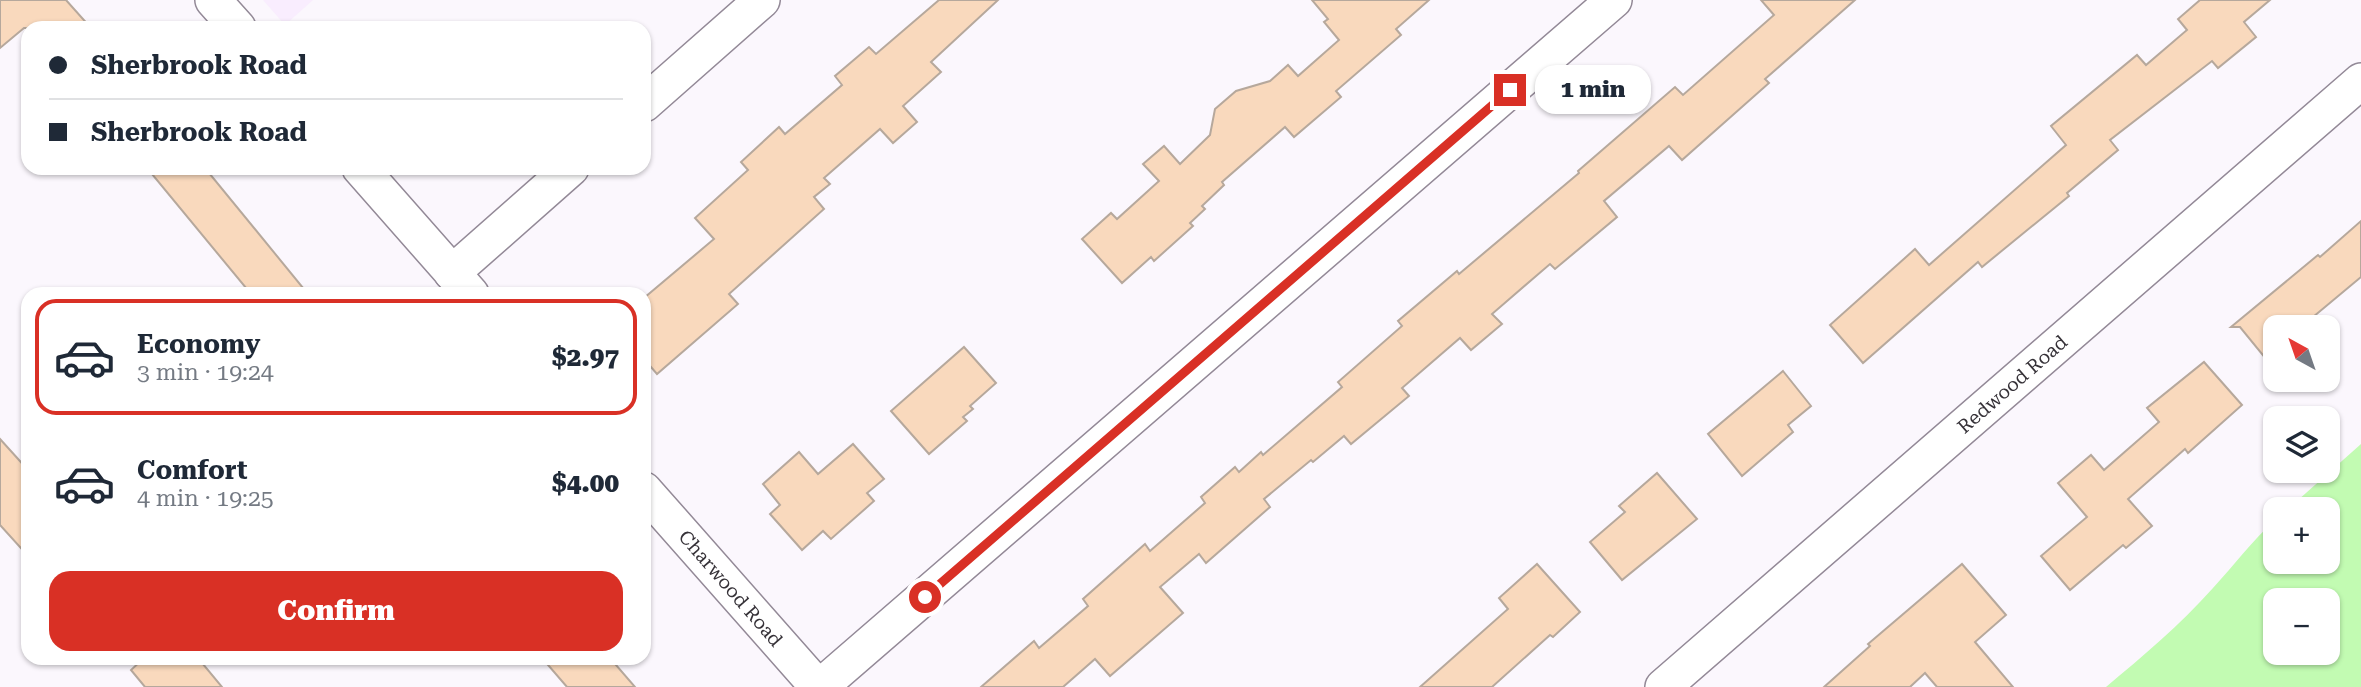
<!DOCTYPE html>
<html lang="en">
<head>
<meta charset="utf-8">
<style>
	:root { --surface:#fff; --page:#f2f2f3; --text:#1f2937; --muted:#747a83; --line:#e0e1e3; --accent:#d93025 }
	body { margin:0; font-family:"Roboto Serif",serif; background:var(--page); color:var(--text); height:100vh; display:flex; flex-direction:column; font-size:26px; white-space:nowrap }
	* { box-sizing:border-box; margin:0 }
	p { font-size:23px; color:var(--muted) }
	.icon { flex:none; width:38px; height:38px; fill:none; stroke:currentColor; stroke-width:2; stroke-linecap:round; stroke-linejoin:round }
	.map { position:relative; flex:1; overflow:hidden }
	.side { position:absolute; left:21px; top:287px; width:630px; height:378px; display:flex; flex-direction:column; background:var(--surface); border-radius:21px; box-shadow:0 2px 5px #0004 }
	.side>* { flex:none }
	.hud { position:absolute; left:21px; top:21px; width:630px; height:154px; border-radius:21px; box-shadow:0 2px 5px #0004; display:grid; align-content:center; height:154px; padding:0 28px; background:var(--surface) }
	.needle { width:46px; rotate:320deg }
	.tools { position:absolute; left:2263px; top:315px; display:grid; gap:14px }
	.tools a { display:grid; place-items:center; width:77px; height:77px; border-radius:14px; background:var(--surface); box-shadow:0 2px 5px #0004; font-size:35px }
	.end { position:absolute; width:32px; height:32px; margin:-16px; border:9px solid #d93025; background:#fff; box-shadow:0 0 0 4px #fff }
	.from { border-radius:50% }
	.bubble { position:absolute; height:49px; border-radius:21px; background:var(--surface); box-shadow:0 2px 5px #0004; font-size:23px; font-weight:800; line-height:49px; text-align:center }
	.hud b { display:flex; align-items:center; gap:24px; height:66px; font-size:26px }
	.hud b+b { border-top:2px solid var(--line) }
	.hud i { width:18px; height:18px; background:var(--text) }
	ul { padding:12px 0 0; list-style:none }
	li { display:flex; align-items:center; gap:21px; height:116px; margin:0 14px 10px; padding:0 14px; border:4px solid transparent; border-radius:21px }
	li div { flex:1 }
	li b { display:block; font-size:26px }
	li em { font-style:normal; font-weight:800 }
	li.current { border-color:var(--accent) }
	li>.icon { width:63px; height:63px; stroke-width:1.5 }
	.button { display:flex; gap:14px; margin-top:auto; padding:14px 28px }
	.button a { flex:1; height:80px; border-radius:21px; background:var(--accent); color:#fff; font-size:28px; font-weight:800; line-height:80px; text-align:center }
	.map>svg:first-child { display:block }
	.built { fill:#f9edfe }
	.green { fill:#c2fbb2; fill-rule:evenodd }
	.building { fill:#f9d9bd; stroke:#b6a89c; stroke-width:2 }
	.lines { fill:none; stroke-linecap:round; stroke-linejoin:round }
	.minor-casing { stroke:#938997; stroke-width:38 }
	.minor { stroke:#fff; stroke-width:35 }
	.route { stroke:#d93025; stroke-width:9 }
	.labels { text-anchor:middle; stroke-width:6; stroke-linejoin:round; paint-order:stroke }
	.street-label { font-size:19px; fill:#363238; stroke:#fff }
</style>
</head>
<body>
<div class="map">
<svg width="2361" height="687" viewBox="0 0 2361 687">
	<rect width="100%" height="100%" fill="#fbf7fd"/>
	<polygon class="built" points="263,0 313,0 285,25"/>
	<path class="green" d="M2361 444V687H2106C2143 656 2180 625 2213 588 2234 565 2252 541 2275 520V562H2328V509H2288ZM2275 600H2328V653H2275Z"/>
	<g class="building">
		<polygon points="0,0 66,0 91,28 24,28 0,48"/>
		<polygon points="939,0 998,0 931,62 941,72 903,106 917,122 893,143 880,129 824,178 830,184 814,197 824,209 729,294 738,304 657,374 644,359 644,298 714,239 695,218 748,170 741,162 779,127 785,134 842,85 835,76 869,47 876,54"/>
		<polygon points="1312,0 1429,0 1396,29 1401,35 1336,91 1341,97 1294,137 1285,127 1222,182 1224,185 1202,206 1205,209 1190,223 1193,226 1154,261 1151,257 1122,283 1082,239 1111,213 1117,219 1159,181 1143,164 1164,146 1180,164 1210,135 1215,109 1236,91 1270,81 1288,65 1298,76 1339,40 1324,22 1328,19"/>
		<polygon points="1761,0 1855,0 1765,79 1769,83 1682,160 1669,146 1604,201 1617,217 1555,269 1550,264 1492,314 1502,324 1471,350 1460,338 1402,388 1409,396 1351,444 1344,436 1313,462 1311,460 1264,499 1270,507 1206,563 1199,554 1160,587 1183,613 1110,676 1095,659 1063,687 981,687 1034,641 1039,648 1088,606 1083,599 1145,544 1150,551 1205,503 1201,497 1235,467 1239,472 1261,452 1263,455 1342,387 1338,382 1402,326 1398,321 1457,271 1459,274 1579,173 1578,171 1675,87 1683,95 1774,15"/>
		<polygon points="2200,0 2270,0 2244,22 2256,37 2218,68 2212,61 2110,140 2118,150 2067,193 2069,196 1982,267 1978,262 1863,363 1830,325 1915,249 1929,265 2066,145 2051,126 2137,55 2146,65 2187,30 2178,19"/>
		<polygon points="147,168 205,168 308,294 251,294"/>
		<polygon points="2361,221 2361,277 2301,327 2275,327 2275,370 2240,327 2231,327 2318,255 2320,257"/>
		<polygon points="964,347 996,383 970,406 973,409 963,417 967,421 929,454 891,411"/>
		<polygon points="2204,362 2242,405 2188,453 2185,449 2128,499 2152,526 2126,548 2123,545 2070,590 2041,556 2087,517 2058,483 2091,455 2104,470 2159,422 2147,408"/>
		<polygon points="1783,371 1811,406 1788,425 1793,432 1742,476 1708,434"/>
		<polygon points="0,439 28,470 28,556 0,525"/>
		<polygon points="853,444 884,479 867,493 874,501 831,539 823,531 802,550 770,514 780,505 763,484 799,452 818,474"/>
		<polygon points="1657,473 1697,519 1622,580 1590,542 1625,512 1619,506"/>
		<polygon points="1537,564 1580,612 1553,637 1550,635 1492,687 1420,687 1508,609 1499,598"/>
		<polygon points="1962,564 2006,615 1975,642 2013,687 1937,687 1925,673 1910,687 1824,687 1870,646 1868,644"/>
		<polygon points="144,658 198,658 222,687 145,687 131,670"/>
		<polygon points="542,658 610,658 635,687 567,687"/>
	</g>
	<g class="lines">
		<g class="minor-casing">
			<g id="minor">
				<polyline points="213,0 238,28"/>
				<polyline points="644,104 762,0"/>
				<polyline points="360,168 471,294"/>
				<polyline points="452,273 571,168"/>
				<polyline points="644,490 818,687"/>
				<polyline points="820,687 1614,0"/>
				<polyline points="1663,687 2361,81"/>
			</g>
		</g>
		<use href="#minor" class="minor"/>
	</g>
	<g class="lines">
		<polyline class="route" points="925,597 1510,90"/>
	</g>
	<g class="labels">
		<g class="street-label">
			<text transform="translate(2012 384) rotate(-41)" y="7">Redwood Road</text>
			<text transform="translate(731 588) rotate(49)" y="7">Charwood Road</text>
		</g>
	</g>
</svg>
<div class="tools">
<a><svg class="needle" viewBox="-14 -14 28 28"><path d="M0-13l5 13h-10z" fill="#e53935"/><path d="M0 13l5-13h-10z" fill="#747a83"/></svg></a>
<a><svg class="icon" aria-label="layers" viewBox="0 0 24 24"><path d="M12 4l9 5-9 5-9-5zM3 14l9 5 9-5"/></svg></a>
<a>+</a>
<a>−</a>
</div>
<i class="end from" style="left:925px;top:597px"></i>
<i class="end" style="left:1510px;top:90px"></i>
<div class="bubble" style="left:1535px;top:65px;width:116px">1 min</div>
<div class="hud">
<b><i class="from"></i>Sherbrook Road</b>
<b><i></i>Sherbrook Road</b>
</div>
<section class="side">
<ul>
<li class="current"><svg class="icon" aria-label="car" viewBox="0 0 24 24"><path d="M5 17H2v-5l4-1 3-4h7l3 4 3 1v5h-3M9 17h6M6 11h13"/><circle cx="7" cy="17" r="2"/><circle cx="17" cy="17" r="2"/></svg><div><b>Economy</b><p>3 min · 19:24</p></div><em>$2.97</em></li>
<li><svg class="icon" aria-label="car" viewBox="0 0 24 24"><path d="M5 17H2v-5l4-1 3-4h7l3 4 3 1v5h-3M9 17h6M6 11h13"/><circle cx="7" cy="17" r="2"/><circle cx="17" cy="17" r="2"/></svg><div><b>Comfort</b><p>4 min · 19:25</p></div><em>$4.00</em></li>
</ul>
<div class="button"><a>Confirm</a></div>
</section>
</div>
</body>
</html>
